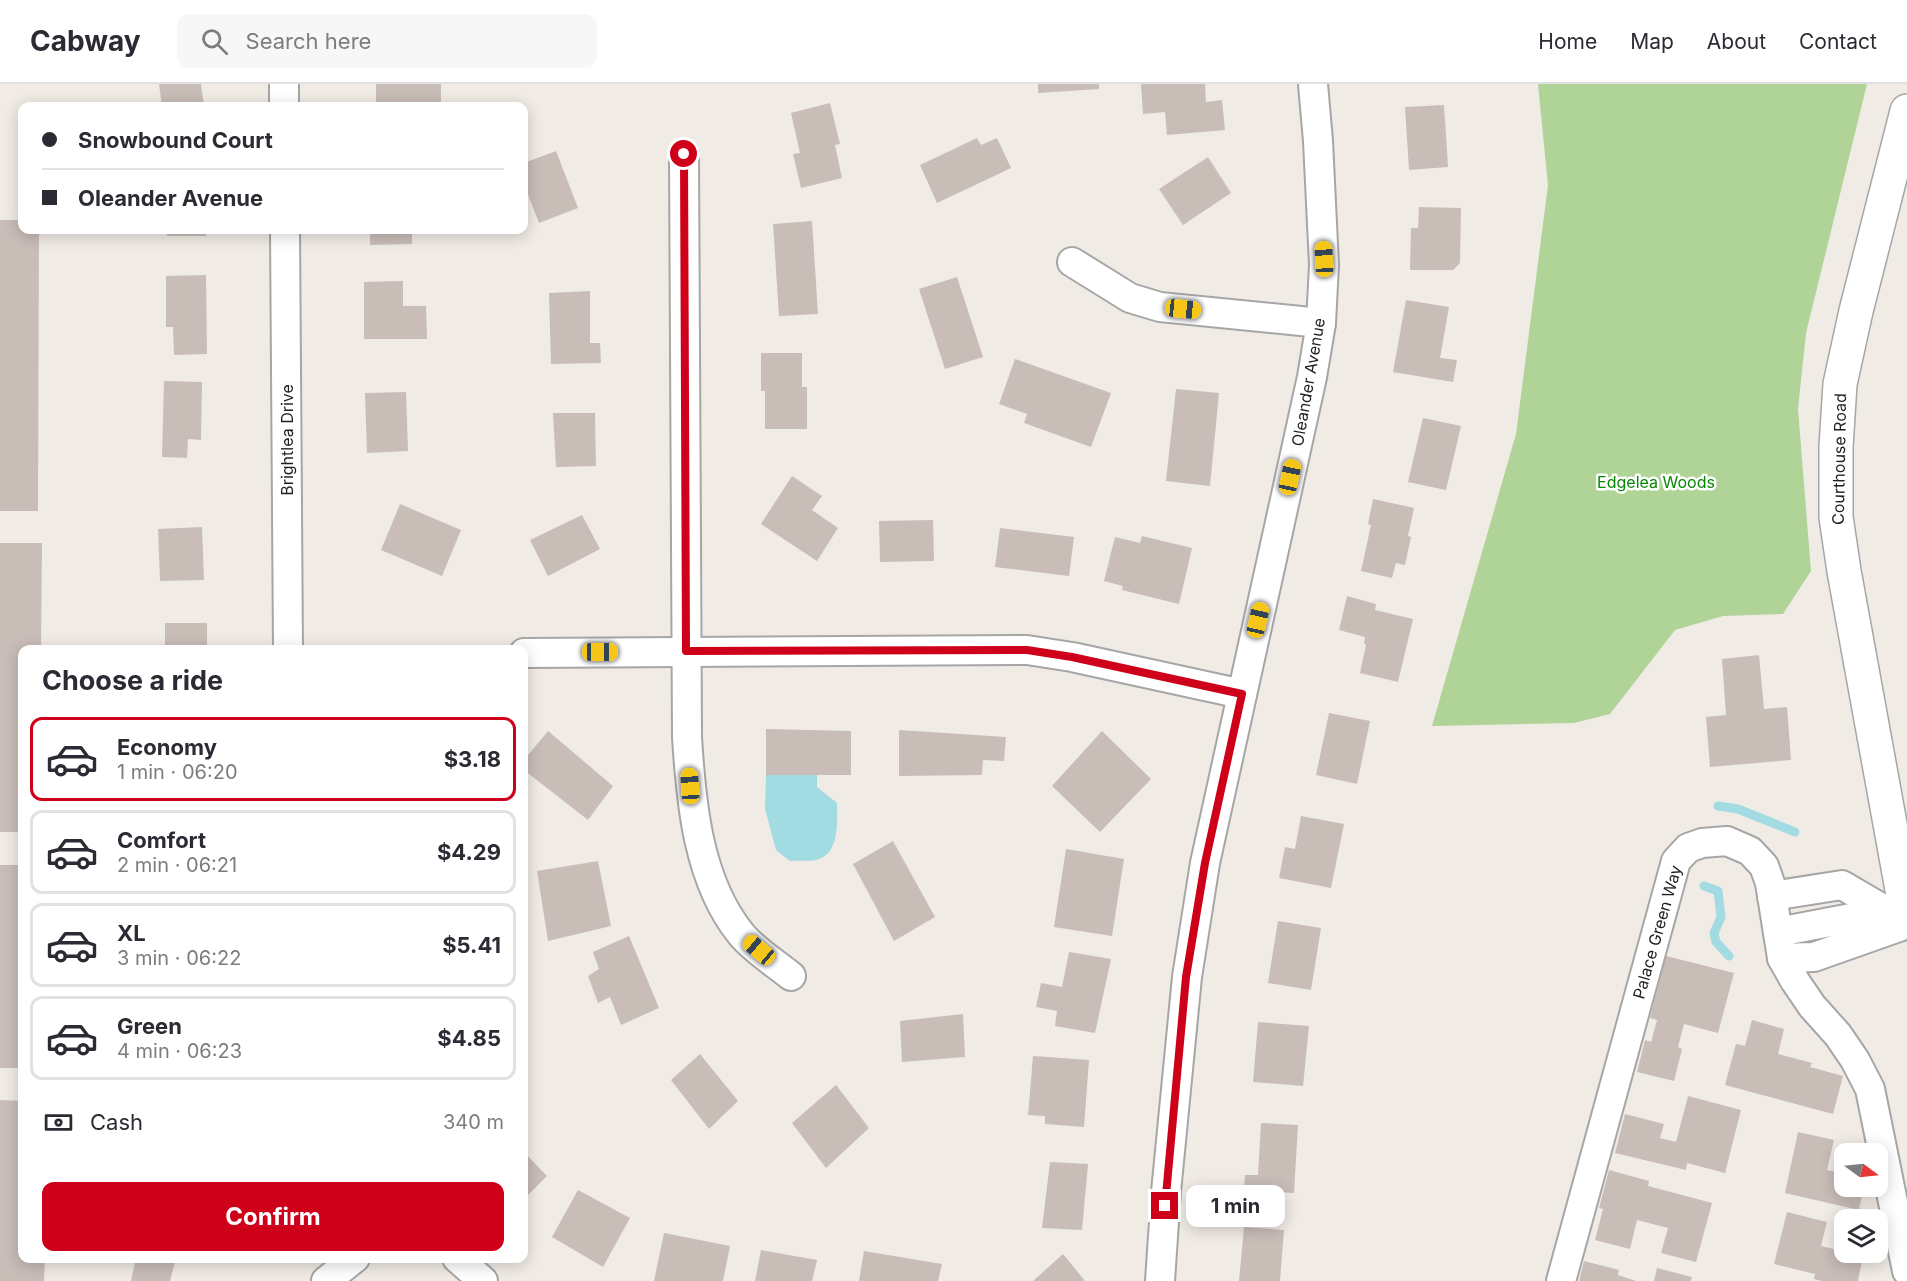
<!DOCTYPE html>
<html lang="en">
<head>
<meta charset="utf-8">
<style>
	:root { --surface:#fff; --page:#f7f7f7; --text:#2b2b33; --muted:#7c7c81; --line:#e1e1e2; --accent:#cf0019 }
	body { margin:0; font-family:Inter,sans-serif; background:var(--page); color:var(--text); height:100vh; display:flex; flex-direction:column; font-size:22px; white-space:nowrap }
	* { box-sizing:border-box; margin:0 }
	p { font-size:20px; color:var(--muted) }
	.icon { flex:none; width:33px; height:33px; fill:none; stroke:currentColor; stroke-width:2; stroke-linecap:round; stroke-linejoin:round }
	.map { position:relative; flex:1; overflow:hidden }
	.sheet { position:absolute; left:18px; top:561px; width:510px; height:618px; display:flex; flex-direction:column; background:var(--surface); border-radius:12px; box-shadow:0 3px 15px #0003 }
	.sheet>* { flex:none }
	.top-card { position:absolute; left:18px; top:18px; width:510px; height:132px; border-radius:12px; box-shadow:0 3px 15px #0003; display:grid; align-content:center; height:132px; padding:0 24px; background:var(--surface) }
	.needle { width:39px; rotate:105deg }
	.controls { position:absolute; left:1834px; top:1059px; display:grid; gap:12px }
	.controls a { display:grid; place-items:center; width:54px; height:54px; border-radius:12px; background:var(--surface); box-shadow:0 3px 15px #0003; font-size:30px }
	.end { position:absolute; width:27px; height:27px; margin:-14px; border:8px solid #cf0019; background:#fff; box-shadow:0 0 0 3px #fff }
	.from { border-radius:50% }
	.bubble { position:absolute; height:42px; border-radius:12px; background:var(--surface); box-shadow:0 3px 15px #0003; font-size:20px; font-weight:700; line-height:42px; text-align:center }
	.car { position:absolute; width:18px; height:36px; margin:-18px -9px; border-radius:8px; box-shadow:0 0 4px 2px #0007; background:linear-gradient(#f5c518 24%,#345 0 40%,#f5c518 0 76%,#345 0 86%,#f5c518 0) }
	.top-card b { display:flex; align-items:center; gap:21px; height:57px; font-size:22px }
	.top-card b+b { border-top:2px solid var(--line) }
	.top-card i { width:15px; height:15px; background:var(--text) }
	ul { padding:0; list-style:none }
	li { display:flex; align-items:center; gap:18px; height:84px; margin:0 12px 9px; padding:0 12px; border:3px solid var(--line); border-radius:12px }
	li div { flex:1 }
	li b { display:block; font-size:22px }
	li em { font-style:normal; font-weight:700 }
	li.selected { border-color:var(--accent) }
	li>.icon { width:54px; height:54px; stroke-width:1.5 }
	h2 { padding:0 24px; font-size:27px; line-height:72px }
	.pay { display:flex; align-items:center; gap:15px; height:66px; padding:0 24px; font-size:22px }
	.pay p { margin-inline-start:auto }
	.button { display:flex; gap:12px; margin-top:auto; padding:12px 24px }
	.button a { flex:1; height:69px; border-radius:12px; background:var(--accent); color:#fff; font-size:24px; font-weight:700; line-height:69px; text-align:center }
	header { display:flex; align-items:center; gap:36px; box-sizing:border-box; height:84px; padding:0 30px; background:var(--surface); border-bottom:2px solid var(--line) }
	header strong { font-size:28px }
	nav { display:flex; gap:33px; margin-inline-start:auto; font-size:21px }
	.search { width:420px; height:54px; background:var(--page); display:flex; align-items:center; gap:15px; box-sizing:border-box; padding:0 21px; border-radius:12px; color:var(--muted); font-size:22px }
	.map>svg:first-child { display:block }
	.forest { fill:#b0d397 }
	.water { fill:#a2dbe1 }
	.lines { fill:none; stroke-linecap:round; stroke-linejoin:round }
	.stream { stroke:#a2dbe1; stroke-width:9 }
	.building { fill:#c9bdb8 }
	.minor-casing { stroke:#a6a6a6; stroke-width:32 }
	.tertiary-casing { stroke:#a6a6a6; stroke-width:36 }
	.minor { stroke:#fff; stroke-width:28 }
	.tertiary { stroke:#fff; stroke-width:33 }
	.route { stroke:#cf0019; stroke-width:8 }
	.labels { text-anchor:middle; stroke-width:5; stroke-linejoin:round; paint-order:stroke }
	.street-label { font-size:16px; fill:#1f1f1f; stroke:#fff }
	.park-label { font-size:16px; fill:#098704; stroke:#fff }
</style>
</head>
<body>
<header>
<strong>Cabway</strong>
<div class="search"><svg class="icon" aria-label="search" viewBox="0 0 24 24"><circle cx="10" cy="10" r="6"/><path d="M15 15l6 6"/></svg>Search here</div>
<nav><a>Home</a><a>Map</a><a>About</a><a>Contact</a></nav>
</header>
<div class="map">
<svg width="1907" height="1197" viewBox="0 0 1907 1197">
	<rect width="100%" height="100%" fill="#f1ebe5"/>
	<polygon class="forest" points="1538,0 1867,0 1806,249 1798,325 1811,487 1783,530 1723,532 1675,546 1610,630 1574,639 1432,642 1516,350 1548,101"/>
	<path class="water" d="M766 691H817V703L837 719C837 736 840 768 819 775 811 778 798 776 790 777L776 766 765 725Z"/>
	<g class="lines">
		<g class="stream">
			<polyline points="1718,722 1738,725 1795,748"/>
			<polyline points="1704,802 1718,807 1721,833 1714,849 1716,858 1729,872"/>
		</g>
	</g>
	<g class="building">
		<polygon points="159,0 201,0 204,22 162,22"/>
		<rect x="376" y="0" width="65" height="22"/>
		<polygon points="1038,0 1099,0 1099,5 1038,9"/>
		<polygon points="1141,0 1205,0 1206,18 1222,16 1225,46 1167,51 1165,28 1143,30"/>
		<polygon points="830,19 840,60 835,61 842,94 801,104 793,70 800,69 791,29"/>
		<polygon points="1444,21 1448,83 1409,86 1405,23"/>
		<polygon points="977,54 981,61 997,54 1011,84 937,119 920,81"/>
		<polygon points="556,67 578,124 539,139 524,100 524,79"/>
		<polygon points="1208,73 1231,109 1183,141 1159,105"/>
		<polygon points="1419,123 1461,124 1460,179 1453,186 1410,186 1411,144 1418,144"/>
		<polygon points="0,136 22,136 22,146 39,146 38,427 0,427"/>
		<polygon points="812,137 818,230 779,232 773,140"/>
		<rect x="167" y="146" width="39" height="6"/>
		<polygon points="370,146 412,146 412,160 370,161"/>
		<polygon points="206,191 207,270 174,271 173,243 166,243 166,192"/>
		<polygon points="957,193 983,273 945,285 919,205"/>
		<polygon points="403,197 403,222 426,222 427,255 364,255 364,198"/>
		<polygon points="590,207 590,259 600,259 601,279 551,280 549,209"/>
		<polygon points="1406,216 1449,223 1440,274 1457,276 1453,298 1393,288"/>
		<polygon points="761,269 802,269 802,303 807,303 807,345 765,345 765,307 761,307"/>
		<polygon points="1015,275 1111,309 1091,363 1024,339 1027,330 999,320"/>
		<polygon points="164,297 202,298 201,356 188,355 187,374 162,373"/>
		<polygon points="1176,305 1219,309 1210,402 1166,397"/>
		<polygon points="406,308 408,367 367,369 365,309"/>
		<polygon points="553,329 595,329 596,382 556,383"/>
		<polygon points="1423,334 1461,342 1446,406 1408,398"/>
		<polygon points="792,392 822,412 812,426 838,444 817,477 761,440"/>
		<polygon points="1373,415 1414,424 1408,452 1411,453 1405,481 1396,479 1392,494 1361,487 1371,441 1368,440"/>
		<polygon points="400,420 461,446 442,492 381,466"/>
		<polygon points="582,431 600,465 548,492 530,456"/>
		<polygon points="933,436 934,477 880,478 879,437"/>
		<polygon points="202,443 204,496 160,497 158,445"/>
		<polygon points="1000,444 1074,453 1069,492 995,483"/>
		<polygon points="1142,452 1192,464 1179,520 1122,506 1123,502 1104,497 1115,453 1140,459"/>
		<polygon points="0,459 42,459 41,566 22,566 22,748 0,748"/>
		<polygon points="1347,512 1376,520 1375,526 1413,535 1398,598 1360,589 1366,561 1364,560 1365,553 1339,546"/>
		<rect x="165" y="539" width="42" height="27"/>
		<polygon points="1759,571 1764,625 1787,623 1791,676 1710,683 1706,633 1726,631 1722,575"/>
		<polygon points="1329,629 1370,637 1357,700 1316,691"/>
		<polygon points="766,645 851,647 851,691 766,691"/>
		<polygon points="899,646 1006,653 1004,677 983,676 982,691 899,692"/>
		<polygon points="548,647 613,702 588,736 524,686 524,676"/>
		<polygon points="1102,647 1151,695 1100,748 1052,702"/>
		<polygon points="1301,732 1344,740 1331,804 1279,794 1285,763 1295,765"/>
		<polygon points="893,757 935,833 894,857 853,780"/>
		<polygon points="1066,765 1124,775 1112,852 1054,843"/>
		<polygon points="598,777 611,842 548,857 537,787"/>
		<rect x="0" y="781" width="22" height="203"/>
		<polygon points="1278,837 1321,844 1311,906 1268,899"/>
		<polygon points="629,852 659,924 621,941 610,913 598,919 588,892 599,885 593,868"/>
		<polygon points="1069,868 1111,875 1095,949 1055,942 1057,927 1036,923 1041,899 1062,903"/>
		<polygon points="1666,872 1734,889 1718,949 1684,940 1678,963 1682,965 1674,997 1637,988 1645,956 1651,958 1657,936 1650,934"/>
		<polygon points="963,930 965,973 902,978 900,937"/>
		<polygon points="1752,936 1784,945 1778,970 1812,979 1810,983 1843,992 1833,1030 1725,1001 1736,960 1745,962"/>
		<polygon points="1258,938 1309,942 1303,1002 1253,998"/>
		<polygon points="700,970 738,1017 709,1045 671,996"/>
		<polygon points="1033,972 1089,976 1084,1043 1045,1040 1045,1032 1028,1031"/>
		<polygon points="836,1001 869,1044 826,1084 792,1039"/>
		<polygon points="1688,1012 1741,1026 1725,1089 1687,1079 1686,1086 1615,1069 1625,1030 1664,1040 1660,1054 1676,1058"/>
		<polygon points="0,1016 22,1017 22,1174 45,1174 44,1197 0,1197"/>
		<polygon points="1261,1039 1298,1041 1294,1109 1244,1106 1245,1091 1258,1091"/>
		<polygon points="1798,1048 1834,1056 1827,1086 1845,1090 1845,1102 1864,1102 1859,1126 1785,1109"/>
		<polygon points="524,1068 547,1092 524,1115"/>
		<polygon points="1050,1078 1088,1080 1082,1146 1042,1144"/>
		<polygon points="1609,1086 1649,1097 1648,1102 1712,1119 1696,1178 1661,1169 1668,1144 1637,1136 1630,1165 1595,1156 1603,1125 1599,1124"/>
		<polygon points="578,1106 630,1134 603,1183 552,1153"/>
		<polygon points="1787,1128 1827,1138 1821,1162 1863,1172 1858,1197 1821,1197 1814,1195 1815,1190 1774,1180"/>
		<polygon points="1244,1143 1284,1146 1280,1197 1239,1197"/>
		<polygon points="664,1149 730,1162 723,1197 654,1197"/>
		<polygon points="761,1166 817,1176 812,1197 755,1197"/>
		<polygon points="864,1167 942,1180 938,1197 859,1197"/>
		<polygon points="1063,1170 1085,1197 1033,1197"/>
		<polygon points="136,1174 176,1174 170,1197 131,1197"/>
		<polygon points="1584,1177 1619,1186 1618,1191 1636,1197 1579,1197"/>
		<polygon points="1657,1184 1692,1193 1691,1197 1654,1197"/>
	</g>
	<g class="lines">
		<g class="minor-casing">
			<g id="minor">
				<polyline points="284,0 284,22"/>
				<path d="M684 70 687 653C691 719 698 797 741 850 754 866 775 879 791 892"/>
				<polyline points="285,146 288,566"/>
				<polyline points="1072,178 1130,214 1160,223 1321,239"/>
				<polyline points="524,569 1027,566 1072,573 1242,610"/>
				<polyline points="1772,812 1842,801 1907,839"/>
				<polyline points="1778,848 1851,834 1897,839"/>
				<polyline points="1782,874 1814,873 1899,843"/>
				<polyline points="457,1174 483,1197"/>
				<polyline points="326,1197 355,1174"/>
				<polyline points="1160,1197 1166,1108 1187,893 1205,779 1312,293 1321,239 1324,181 1318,57 1313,0"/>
				<polyline points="1561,1197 1676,777 1688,764 1702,759 1727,757 1750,767 1764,782 1770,799 1782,874 1795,897 1812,922 1838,951 1855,976 1870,1005 1907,1187"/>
			</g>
		</g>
		<g class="tertiary-casing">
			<polyline id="tertiary" points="1907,27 1856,227 1840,300 1836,363 1836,433 1844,487 1907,833"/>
		</g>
		<use href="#minor" class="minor"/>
		<use href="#tertiary" class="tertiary"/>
	</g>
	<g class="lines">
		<polyline class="route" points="684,70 686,567 1027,566 1072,573 1242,610 1205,779 1186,893 1165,1122"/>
	</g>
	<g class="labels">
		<g class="street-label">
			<text transform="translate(1308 298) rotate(-80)" y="6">Oleander Avenue</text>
			<text transform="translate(287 356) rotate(-90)" y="6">Brightlea Drive</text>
			<text transform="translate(1839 375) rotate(-89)" y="6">Courthouse Road</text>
			<text transform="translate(1657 848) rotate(-74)" y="6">Palace Green Way</text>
		</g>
		<g class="park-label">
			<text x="1656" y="404">Edgelea Woods</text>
		</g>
	</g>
</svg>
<div class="controls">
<a><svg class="needle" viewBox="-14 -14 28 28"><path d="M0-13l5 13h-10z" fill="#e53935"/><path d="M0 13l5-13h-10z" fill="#7c7c81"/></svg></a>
<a><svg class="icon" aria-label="layers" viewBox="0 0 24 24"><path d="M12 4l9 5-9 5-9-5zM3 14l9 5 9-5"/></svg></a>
</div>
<i class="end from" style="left:684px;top:70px"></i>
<i class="end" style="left:1165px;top:1122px"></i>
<div class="bubble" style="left:1186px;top:1101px;width:99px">1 min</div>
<i class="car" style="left:1324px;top:175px;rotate:357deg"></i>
<i class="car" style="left:1183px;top:225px;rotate:96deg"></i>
<i class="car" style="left:1290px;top:393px;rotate:12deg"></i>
<i class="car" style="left:1258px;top:536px;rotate:13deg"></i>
<i class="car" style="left:600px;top:568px;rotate:90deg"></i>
<i class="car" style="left:690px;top:702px;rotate:356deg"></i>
<i class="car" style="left:759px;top:866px;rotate:310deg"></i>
<div class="top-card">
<b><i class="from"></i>Snowbound Court</b>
<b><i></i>Oleander Avenue</b>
</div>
<section class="sheet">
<h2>Choose a ride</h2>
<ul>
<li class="selected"><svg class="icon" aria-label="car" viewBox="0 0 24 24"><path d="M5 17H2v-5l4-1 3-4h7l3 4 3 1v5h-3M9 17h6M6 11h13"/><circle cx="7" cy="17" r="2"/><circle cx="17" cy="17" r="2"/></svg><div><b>Economy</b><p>1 min · 06:20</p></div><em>$3.18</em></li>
<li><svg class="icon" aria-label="car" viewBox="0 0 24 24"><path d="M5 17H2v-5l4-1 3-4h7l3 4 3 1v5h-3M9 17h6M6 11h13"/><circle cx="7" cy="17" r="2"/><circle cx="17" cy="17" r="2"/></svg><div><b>Comfort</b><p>2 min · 06:21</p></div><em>$4.29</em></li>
<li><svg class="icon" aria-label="car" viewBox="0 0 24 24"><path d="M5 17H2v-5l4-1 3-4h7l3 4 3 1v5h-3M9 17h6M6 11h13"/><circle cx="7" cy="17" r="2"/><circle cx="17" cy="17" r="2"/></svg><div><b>XL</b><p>3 min · 06:22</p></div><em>$5.41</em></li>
<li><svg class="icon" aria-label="car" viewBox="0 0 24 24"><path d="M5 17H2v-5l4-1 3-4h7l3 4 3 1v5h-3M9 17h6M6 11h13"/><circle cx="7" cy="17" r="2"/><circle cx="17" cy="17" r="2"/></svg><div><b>Green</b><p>4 min · 06:23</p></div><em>$4.85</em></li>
</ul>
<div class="pay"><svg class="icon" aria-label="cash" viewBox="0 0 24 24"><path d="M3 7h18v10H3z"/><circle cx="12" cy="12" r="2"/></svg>Cash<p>340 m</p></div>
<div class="button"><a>Confirm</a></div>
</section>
</div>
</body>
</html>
